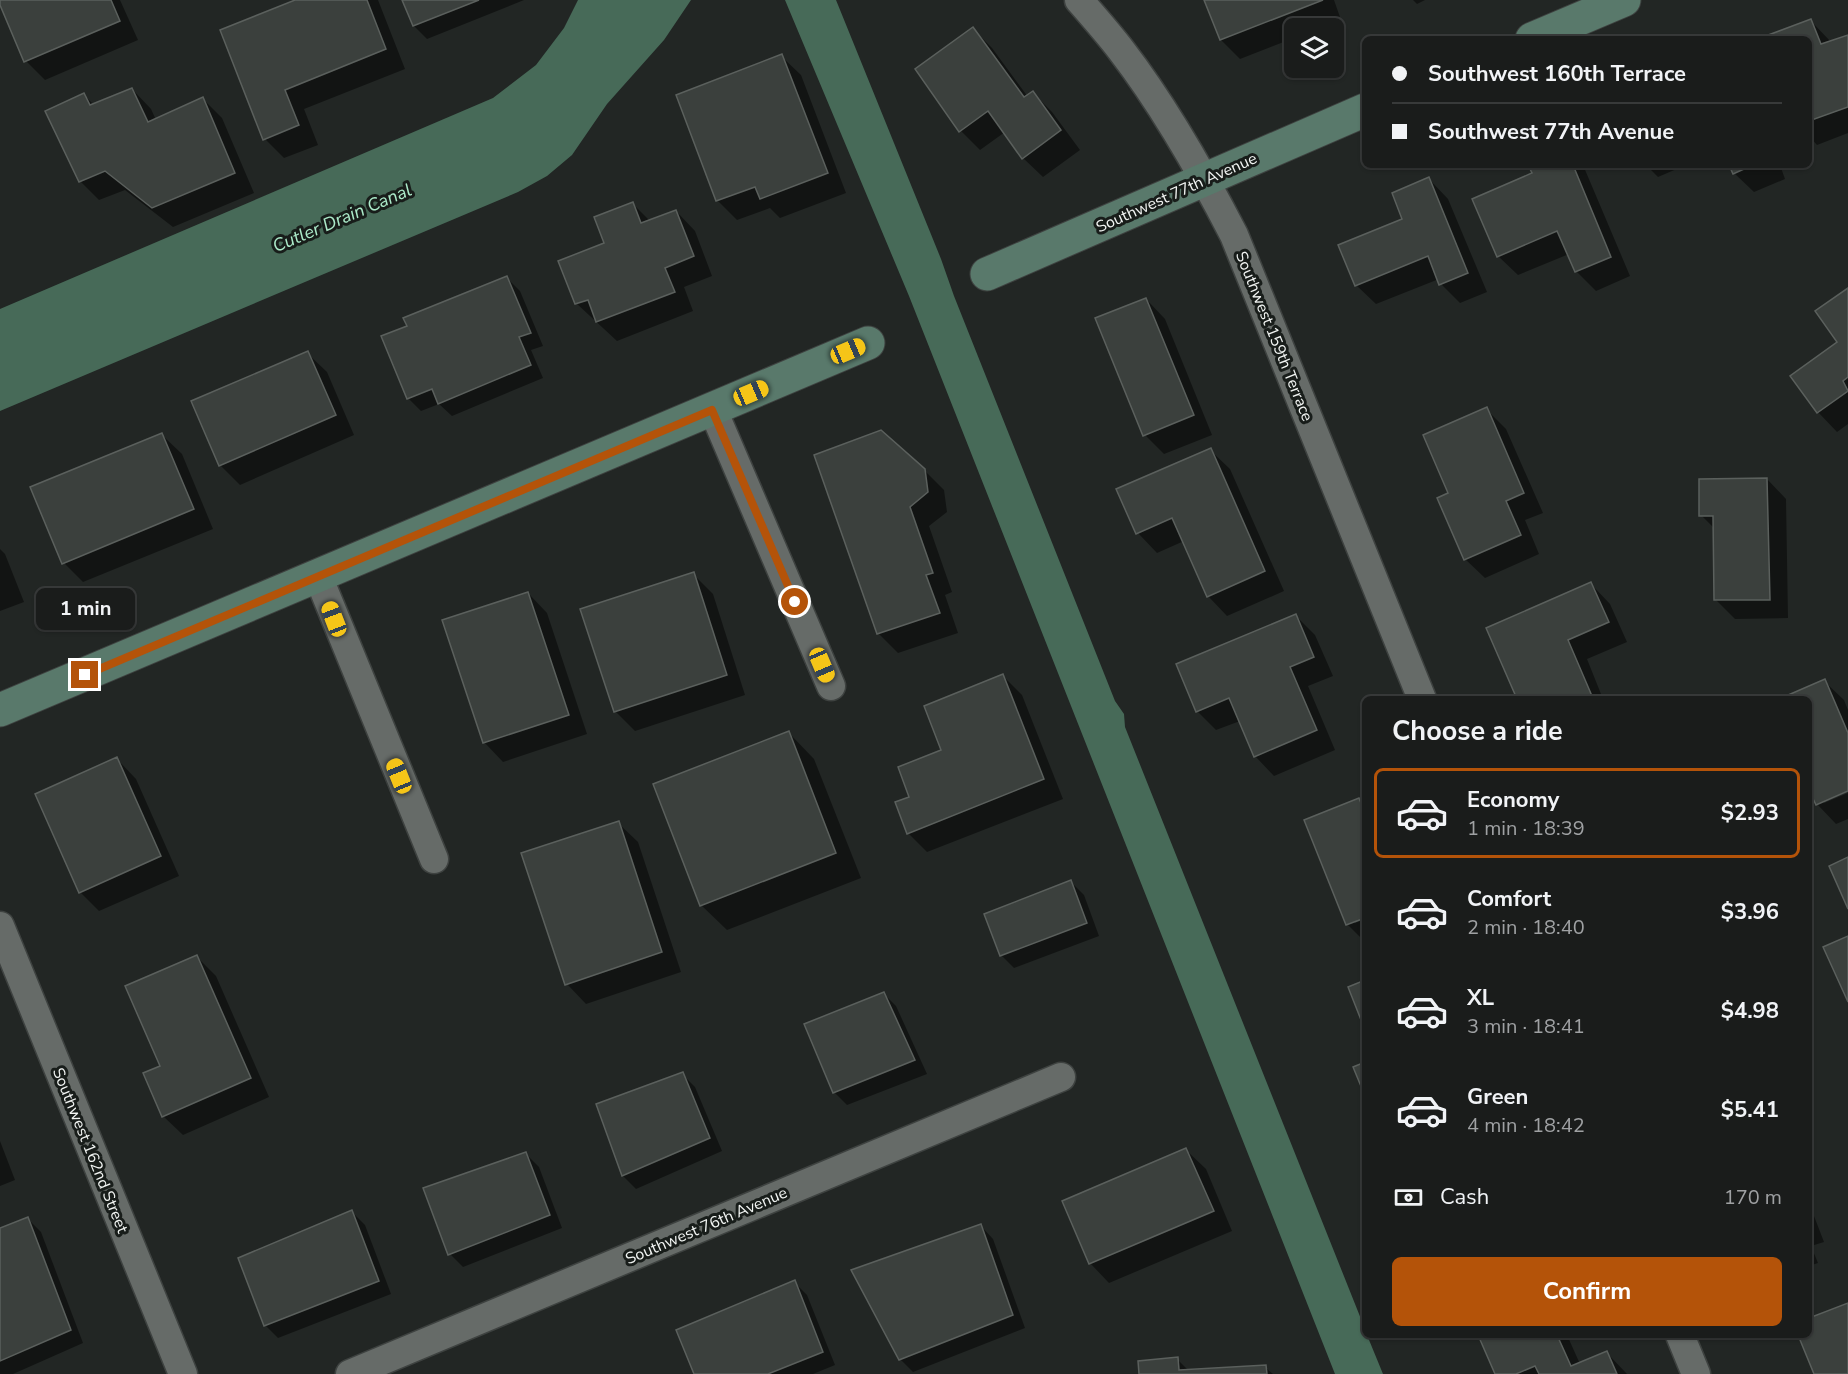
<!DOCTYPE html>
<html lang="en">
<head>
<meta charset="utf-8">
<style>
	:root { --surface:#1a1c1b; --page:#272928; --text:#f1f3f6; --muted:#9fa1a3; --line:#383a3a; --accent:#b45309 }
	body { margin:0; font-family:"Nunito Sans",sans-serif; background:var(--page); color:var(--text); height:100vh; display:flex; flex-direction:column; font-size:22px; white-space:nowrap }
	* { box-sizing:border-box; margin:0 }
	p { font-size:20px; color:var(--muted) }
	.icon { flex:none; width:33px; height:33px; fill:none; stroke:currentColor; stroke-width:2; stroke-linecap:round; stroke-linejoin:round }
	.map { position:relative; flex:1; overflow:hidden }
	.side { position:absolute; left:1362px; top:696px; width:450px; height:642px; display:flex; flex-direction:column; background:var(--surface); border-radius:9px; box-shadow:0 2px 4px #0004,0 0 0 2px var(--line) }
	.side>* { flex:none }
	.hud { position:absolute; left:1362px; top:36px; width:450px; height:132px; border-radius:9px; box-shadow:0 2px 4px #0004,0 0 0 2px var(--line); display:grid; align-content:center; height:132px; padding:0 30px; background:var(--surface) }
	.tools { position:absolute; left:1284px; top:18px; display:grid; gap:12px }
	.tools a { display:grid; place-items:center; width:60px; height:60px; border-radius:9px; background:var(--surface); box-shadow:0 2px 4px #0004,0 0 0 2px var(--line); font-size:30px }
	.end { position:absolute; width:27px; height:27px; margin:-14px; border:8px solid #b45309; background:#fff; box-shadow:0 0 0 3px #fff }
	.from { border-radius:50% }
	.bubble { position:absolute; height:42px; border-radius:9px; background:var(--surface); box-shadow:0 2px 4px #0004,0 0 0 2px var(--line); font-size:20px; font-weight:700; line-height:42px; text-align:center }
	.car { position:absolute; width:18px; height:36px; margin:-18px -9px; border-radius:8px; box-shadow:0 0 4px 2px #0007; background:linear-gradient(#f5c518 24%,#345 0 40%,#f5c518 0 76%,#345 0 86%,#f5c518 0) }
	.hud b { display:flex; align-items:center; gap:21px; height:57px; font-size:22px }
	.hud b+b { border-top:2px solid var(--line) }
	.hud i { width:15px; height:15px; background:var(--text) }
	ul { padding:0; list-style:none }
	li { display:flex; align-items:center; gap:18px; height:90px; margin:0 12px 9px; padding:0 18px; border:3px solid transparent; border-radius:9px }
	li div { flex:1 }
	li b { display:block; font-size:22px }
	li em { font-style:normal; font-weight:700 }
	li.current { border-color:var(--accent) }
	li>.icon { width:54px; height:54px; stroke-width:1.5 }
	h2 { padding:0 30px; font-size:27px; line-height:72px }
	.pay { display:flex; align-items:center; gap:15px; height:66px; padding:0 30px; font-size:22px }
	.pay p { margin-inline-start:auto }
	.cta { display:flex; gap:12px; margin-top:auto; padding:12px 30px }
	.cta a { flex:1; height:69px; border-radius:9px; background:var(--accent); color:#fff; font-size:24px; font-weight:700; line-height:69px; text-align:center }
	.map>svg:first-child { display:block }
	.water { fill:#476a58 }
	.shadow { fill:#0007 }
	.building { fill:#3b403d; stroke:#5b605d; stroke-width:1.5 }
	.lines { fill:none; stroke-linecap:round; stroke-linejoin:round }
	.street-casing { stroke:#3e4240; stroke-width:31 }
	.secondary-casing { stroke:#3e4240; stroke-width:35 }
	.street { stroke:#666b68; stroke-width:28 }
	.secondary { stroke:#59796b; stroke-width:33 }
	.route { stroke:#b45309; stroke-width:8 }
	.labels { text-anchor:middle; stroke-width:6; stroke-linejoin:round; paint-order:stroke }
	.street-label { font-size:16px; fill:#f2f5f3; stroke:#181d1a }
	.water-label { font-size:18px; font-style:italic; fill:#acebca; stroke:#181d1a }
</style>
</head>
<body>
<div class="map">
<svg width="1848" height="1374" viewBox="0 0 1848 1374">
	<rect width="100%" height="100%" fill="#222624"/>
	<g class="water">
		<polygon points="578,0 691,0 664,40 607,104 572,155 547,176 518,192 0,411 0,309 493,98 536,65 564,28"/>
		<polygon points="785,0 836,0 941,259 954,296 1115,701 1124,714 1125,727 1365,1329 1365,1335 1367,1335 1383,1374 1335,1374 909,296"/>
	</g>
	<g class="shadow">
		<polygon points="0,0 120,0 138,40 45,80 26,61"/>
		<polygon points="299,0 378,0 405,69 304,109 318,145 284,158 265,139"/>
		<polygon points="404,0 524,0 427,39 414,26"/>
		<polygon points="1205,0 1334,0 1341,20 1319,28 1294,28 1294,38 1240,59 1221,40"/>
		<polygon points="1413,0 1425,0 1417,4"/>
		<polygon points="1811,21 1831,42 1848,36 1848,133 1817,145 1809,136 1809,39 1765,39"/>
		<polygon points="973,29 992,48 1028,97 1033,93 1052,112 1080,150 1043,177 1023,158 1005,132 980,150 961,131 917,69"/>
		<polygon points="781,56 801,75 846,193 780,218 770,208 737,220 718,201 678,96"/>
		<polygon points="132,89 151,109 156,120 203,99 222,118 254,193 173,227 125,190 99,200 80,181 84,95 94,105"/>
		<polygon points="1530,165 1583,165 1630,276 1596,291 1576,271 1569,254 1518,275 1498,256 1534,174"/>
		<polygon points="1646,165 1686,165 1658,177"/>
		<polygon points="1731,165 1780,165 1785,179 1754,192 1734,173"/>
		<polygon points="1429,179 1448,199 1487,292 1460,303 1441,284 1439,279 1376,304 1356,285 1404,220"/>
		<polygon points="633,204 650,221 676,211 695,231 712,276 684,287 693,311 617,341 576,303 606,244"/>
		<polygon points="507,278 520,291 543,346 531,350 543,378 452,416 439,404 421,411 408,398 409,327"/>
		<polygon points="1848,290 1848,424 1837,432 1818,412 1792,377 1839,343"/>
		<polygon points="1146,299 1165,319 1212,435 1164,454 1145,435"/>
		<polygon points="307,353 327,372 354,435 240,485 220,465"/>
		<polygon points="1486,409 1506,429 1543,513 1525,520 1539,554 1485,578 1465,559 1450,494"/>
		<polygon points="162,435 182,454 213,529 83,582 64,563"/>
		<polygon points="1210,450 1230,469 1284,591 1227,616 1208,596 1184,541 1157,553 1138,533 1118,490"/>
		<polygon points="815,456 924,470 944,490 947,512 929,526 952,592 945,595 958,633 898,653 879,634"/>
		<polygon points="1767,479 1786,499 1788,618 1735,619 1716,600 1715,529 1701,515"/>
		<polygon points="0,549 5,554 24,602 0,611"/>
		<polygon points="693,574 713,594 745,695 635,731 615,711"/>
		<polygon points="1591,584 1610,604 1627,642 1587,659 1603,699 1518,699"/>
		<polygon points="528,593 547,613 587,734 503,762 484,742"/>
		<polygon points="1296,616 1315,635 1333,676 1308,686 1335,750 1274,776 1255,756 1240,721 1216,730 1197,711"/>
		<polygon points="1003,676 1022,695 1063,799 927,852 908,833 911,797 943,751"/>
		<polygon points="1824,681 1844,700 1848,710 1848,789 1824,800 1824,803 1848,793 1848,819 1836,824 1817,804 1809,786 1809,699 1783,699"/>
		<polygon points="789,733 814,759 861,878 727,930 701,905"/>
		<polygon points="117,759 136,779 179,876 99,911 80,892"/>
		<polygon points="1358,800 1365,807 1365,916 1355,920 1355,923 1365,919 1365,942 1347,924"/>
		<polygon points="618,823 638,842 681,972 586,1004 567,984"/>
		<polygon points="1071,882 1084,895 1099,936 1014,968 1001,955"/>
		<polygon points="197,957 216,976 269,1097 183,1135 163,1116"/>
		<polygon points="883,993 896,1006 927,1074 847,1105 834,1092"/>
		<polygon points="682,1074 695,1087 722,1151 636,1189 623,1176 598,1105"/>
		<polygon points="0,1141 15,1180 0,1186"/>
		<polygon points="1186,1150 1206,1169 1232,1231 1109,1283 1090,1263"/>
		<polygon points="526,1154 539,1167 562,1228 463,1267 450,1254"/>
		<polygon points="1809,1203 1824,1242 1811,1246 1818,1263 1809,1266"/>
		<polygon points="352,1212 365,1225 391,1294 278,1338 265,1325"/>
		<polygon points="28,1219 41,1232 83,1343 13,1374 0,1374 0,1229"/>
		<polygon points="981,1226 993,1239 1025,1328 913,1372 900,1359"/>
		<polygon points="794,1282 807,1295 835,1365 813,1374 695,1374"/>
		<polygon points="1480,1335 1567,1335 1580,1364 1607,1353 1627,1374 1497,1374"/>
		<polygon points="1177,1359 1189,1371 1265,1367 1273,1374 1140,1374"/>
	</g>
	<g class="building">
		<polygon points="0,0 111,0 120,21 24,62 0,5"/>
		<polygon points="295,0 367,0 386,49 285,90 299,125 263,140 220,30"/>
		<polygon points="402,0 479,0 413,26"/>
		<polygon points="1204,0 1323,0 1220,40"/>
		<polygon points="1811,19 1821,44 1848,35 1848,107 1809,121 1809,39 1764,39 1763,37"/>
		<polygon points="973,27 1024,97 1033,91 1061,130 1022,159 988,111 959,132 915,69"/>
		<polygon points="782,54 828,173 760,199 755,187 716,201 676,95"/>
		<polygon points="132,88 148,122 203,97 235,173 152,208 105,171 79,182 45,111 84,93 90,105"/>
		<polygon points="1528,165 1573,165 1611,257 1575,272 1557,231 1497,257 1472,199 1532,173"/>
		<polygon points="1729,165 1753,165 1733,174"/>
		<polygon points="1429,177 1468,273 1439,285 1428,256 1355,286 1338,245 1402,219 1392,193"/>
		<polygon points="633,202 641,223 676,210 694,256 665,268 675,292 596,322 588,300 575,304 558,261 604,243 594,217"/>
		<polygon points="507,276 531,333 519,337 531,365 438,404 432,389 407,399 381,336 407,326 403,318"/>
		<polygon points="1848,288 1848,377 1843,381 1848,391 1817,413 1790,376 1837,342 1815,311"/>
		<polygon points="1146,298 1194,415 1143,436 1095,318"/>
		<polygon points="308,351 336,415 219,466 191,401"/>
		<polygon points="1487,407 1524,493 1506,501 1521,535 1464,560 1437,498 1448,493 1423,435"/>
		<polygon points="881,430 925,469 928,492 910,507 933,573 926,575 940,613 877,634 814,455"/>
		<polygon points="162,433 194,509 62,564 30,487"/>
		<polygon points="1211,448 1265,571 1207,597 1172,518 1136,534 1116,489"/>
		<polygon points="1767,478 1770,600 1714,600 1713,516 1699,516 1699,479"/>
		<polygon points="694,572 727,675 614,712 580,609"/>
		<polygon points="1591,582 1609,622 1568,640 1592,696 1585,699 1517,699 1486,628"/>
		<polygon points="528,592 569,715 483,743 442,620"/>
		<polygon points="1296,614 1314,657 1290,667 1317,730 1254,757 1229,698 1196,712 1176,664"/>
		<polygon points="1003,674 1044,779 907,834 895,802 909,797 898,767 941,750 924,706"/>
		<polygon points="1825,679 1848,733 1848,791 1816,805 1809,790 1809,699 1779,699"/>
		<polygon points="789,731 836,853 700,906 653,784"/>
		<polygon points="117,757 161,856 79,893 35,794"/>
		<polygon points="1359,798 1365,814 1365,918 1346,925 1304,820"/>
		<polygon points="619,821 662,952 565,985 521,853"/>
		<polygon points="1848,857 1848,909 1829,866"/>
		<polygon points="1071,880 1087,923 1000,956 984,914"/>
		<polygon points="1848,936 1848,1002 1823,947"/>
		<polygon points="197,955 251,1078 162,1117 143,1073 160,1066 125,986"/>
		<polygon points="1365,980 1365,1030 1348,987"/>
		<polygon points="884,992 915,1060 833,1093 804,1024"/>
		<polygon points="1365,1062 1365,1096 1353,1067"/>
		<polygon points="683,1072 710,1138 622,1176 596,1104"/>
		<polygon points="1186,1148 1214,1211 1089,1264 1062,1201"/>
		<polygon points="526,1152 550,1215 448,1255 423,1188"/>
		<polygon points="352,1210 379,1281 264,1326 238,1258"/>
		<polygon points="28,1217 71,1330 0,1361 0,1228"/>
		<polygon points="981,1224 1013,1315 899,1360 851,1270"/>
		<polygon points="795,1280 823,1352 768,1374 694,1374 676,1330"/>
		<polygon points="1848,1303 1848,1374 1814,1374 1798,1335 1809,1335 1809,1318"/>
		<polygon points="1478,1335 1557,1335 1571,1366 1607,1351 1617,1374 1539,1374 1535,1366 1516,1374 1495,1374"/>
		<polygon points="1178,1357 1179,1370 1266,1365 1267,1374 1139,1374 1138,1361"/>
	</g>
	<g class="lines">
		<g class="street-casing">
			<g id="street">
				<path d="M1079 0C1093 16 1108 33 1121 50 1165 107 1201 171 1234 235L1422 699"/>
				<polyline points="713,410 831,686"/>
				<polyline points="318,576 434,859"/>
				<polyline points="0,926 183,1374"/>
				<polyline points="1680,1335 1696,1374"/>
				<polyline points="350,1374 1061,1077"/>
			</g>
		</g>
		<g class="secondary-casing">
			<g id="secondary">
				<polyline points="1532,39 1624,0"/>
				<polyline points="987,274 1365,110"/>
				<polyline points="0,710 868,343"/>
			</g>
		</g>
		<use href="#street" class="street"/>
		<use href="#secondary" class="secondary"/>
	</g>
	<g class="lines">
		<polyline class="route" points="85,675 712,410 795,602"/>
	</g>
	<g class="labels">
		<g class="street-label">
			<text transform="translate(1176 192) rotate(-24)" y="6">Southwest 77th Avenue</text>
			<text transform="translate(1275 336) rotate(68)" y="6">Southwest 159th Terrace</text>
			<text transform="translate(91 1150) rotate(68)" y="6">Southwest 162nd Street</text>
			<text transform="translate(706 1225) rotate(-23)" y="6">Southwest 76th Avenue</text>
		</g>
		<g class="water-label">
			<text transform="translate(342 218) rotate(-23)" y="6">Cutler Drain Canal</text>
		</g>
	</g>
</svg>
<div class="tools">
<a><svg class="icon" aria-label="layers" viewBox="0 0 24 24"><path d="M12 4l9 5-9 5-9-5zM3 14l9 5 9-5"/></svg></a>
</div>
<i class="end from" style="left:795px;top:602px"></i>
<i class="end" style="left:85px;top:675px"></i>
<div class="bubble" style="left:36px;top:588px;width:99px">1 min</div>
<i class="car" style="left:848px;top:351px;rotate:67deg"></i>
<i class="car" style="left:751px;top:393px;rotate:67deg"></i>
<i class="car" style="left:334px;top:619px;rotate:339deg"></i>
<i class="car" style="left:822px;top:665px;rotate:157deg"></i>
<i class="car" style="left:399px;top:776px;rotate:338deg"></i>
<div class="hud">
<b><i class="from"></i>Southwest 160th Terrace</b>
<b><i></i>Southwest 77th Avenue</b>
</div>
<section class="side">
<h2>Choose a ride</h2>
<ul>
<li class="current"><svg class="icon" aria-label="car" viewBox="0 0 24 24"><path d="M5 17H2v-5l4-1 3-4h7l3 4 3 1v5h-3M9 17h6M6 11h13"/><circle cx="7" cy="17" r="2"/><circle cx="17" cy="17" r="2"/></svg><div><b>Economy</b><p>1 min · 18:39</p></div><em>$2.93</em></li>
<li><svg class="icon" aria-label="car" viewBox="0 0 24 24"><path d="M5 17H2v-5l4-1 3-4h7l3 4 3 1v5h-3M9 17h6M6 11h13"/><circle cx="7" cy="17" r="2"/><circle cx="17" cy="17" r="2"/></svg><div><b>Comfort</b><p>2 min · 18:40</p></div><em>$3.96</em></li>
<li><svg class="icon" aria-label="car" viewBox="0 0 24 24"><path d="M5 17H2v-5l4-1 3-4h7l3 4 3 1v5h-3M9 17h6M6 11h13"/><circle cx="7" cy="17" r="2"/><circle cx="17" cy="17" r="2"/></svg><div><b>XL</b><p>3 min · 18:41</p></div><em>$4.98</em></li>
<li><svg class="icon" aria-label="car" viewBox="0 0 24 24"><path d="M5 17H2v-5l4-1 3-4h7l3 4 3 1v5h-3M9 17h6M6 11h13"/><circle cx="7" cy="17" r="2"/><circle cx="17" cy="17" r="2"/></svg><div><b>Green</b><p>4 min · 18:42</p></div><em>$5.41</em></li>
</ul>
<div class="pay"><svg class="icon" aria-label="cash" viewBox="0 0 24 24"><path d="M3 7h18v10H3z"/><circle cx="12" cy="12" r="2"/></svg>Cash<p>170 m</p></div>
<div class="cta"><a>Confirm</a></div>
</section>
</div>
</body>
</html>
